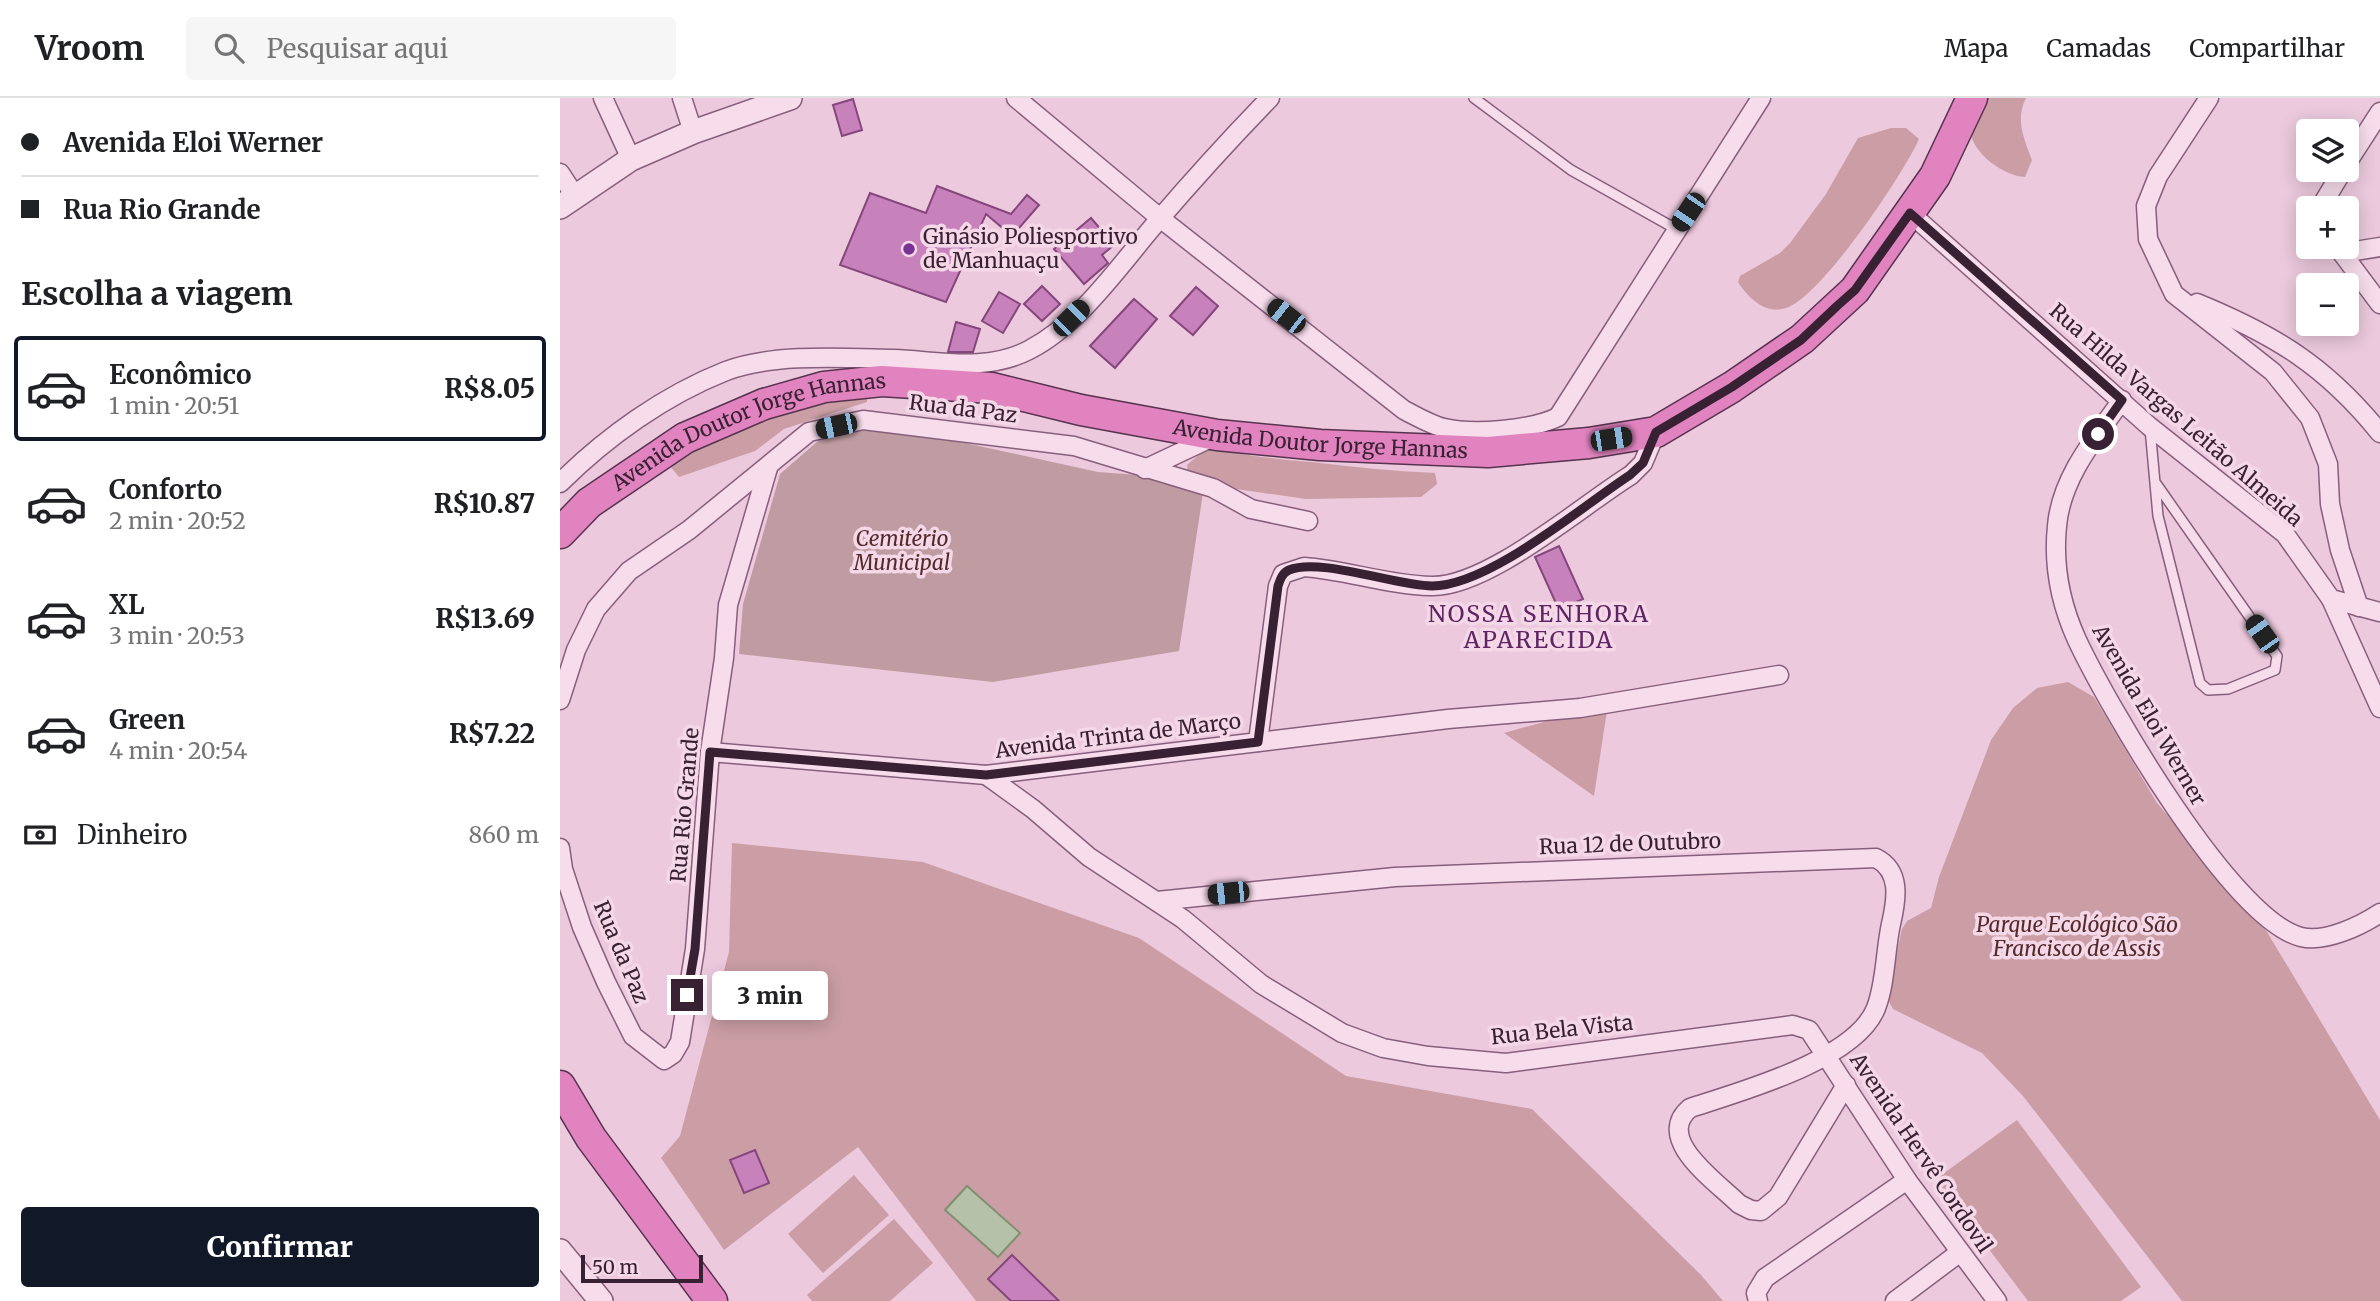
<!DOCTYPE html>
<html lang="pt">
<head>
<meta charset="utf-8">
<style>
	:root { --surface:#fff; --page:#f6f6f6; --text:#202124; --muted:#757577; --line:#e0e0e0; --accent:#111827 }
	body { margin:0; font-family:Merriweather,serif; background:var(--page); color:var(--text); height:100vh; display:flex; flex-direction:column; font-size:26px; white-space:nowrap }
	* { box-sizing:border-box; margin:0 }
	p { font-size:23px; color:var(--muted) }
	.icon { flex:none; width:38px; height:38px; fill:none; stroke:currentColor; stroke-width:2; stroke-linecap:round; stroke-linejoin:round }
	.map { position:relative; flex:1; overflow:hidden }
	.side { display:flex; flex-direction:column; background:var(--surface); width:560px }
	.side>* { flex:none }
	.hud { display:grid; align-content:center; height:154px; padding:0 21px; background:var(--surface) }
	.controls { position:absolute; left:1736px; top:21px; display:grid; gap:14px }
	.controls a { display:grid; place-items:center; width:63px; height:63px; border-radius:7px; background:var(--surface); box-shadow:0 4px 18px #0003; font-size:35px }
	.scale { position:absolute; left:21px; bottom:18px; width:122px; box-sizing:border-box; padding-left:7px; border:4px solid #392134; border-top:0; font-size:19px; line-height:24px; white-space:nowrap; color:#392134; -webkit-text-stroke:5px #f4d8e7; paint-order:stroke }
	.end { position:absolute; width:32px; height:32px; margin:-16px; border:9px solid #392134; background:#fff; box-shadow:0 0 0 4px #fff }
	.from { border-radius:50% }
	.bubble { position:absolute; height:49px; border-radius:7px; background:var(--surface); box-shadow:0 4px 18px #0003; font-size:23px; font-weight:800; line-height:49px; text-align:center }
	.car { position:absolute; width:21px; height:42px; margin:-21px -10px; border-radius:9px; box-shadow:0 0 5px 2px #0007; background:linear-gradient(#222 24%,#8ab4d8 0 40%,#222 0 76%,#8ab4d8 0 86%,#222 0) }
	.hud b { display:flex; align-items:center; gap:24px; height:66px; font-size:26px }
	.hud b+b { border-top:2px solid var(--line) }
	.hud i { width:18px; height:18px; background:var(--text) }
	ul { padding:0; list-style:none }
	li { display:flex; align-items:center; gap:21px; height:105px; margin:0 14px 10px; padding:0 7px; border:4px solid transparent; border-radius:7px }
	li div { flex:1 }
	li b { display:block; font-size:26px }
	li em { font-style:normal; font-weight:800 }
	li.selected { border-color:var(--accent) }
	li>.icon { width:63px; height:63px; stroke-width:1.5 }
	h2 { padding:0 21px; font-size:32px; line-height:84px }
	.pay { display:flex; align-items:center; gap:18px; height:77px; padding:0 21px; font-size:26px }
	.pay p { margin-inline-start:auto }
	.cta { display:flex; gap:14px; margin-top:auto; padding:14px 21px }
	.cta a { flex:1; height:80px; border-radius:7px; background:var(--accent); color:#fff; font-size:28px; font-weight:800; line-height:80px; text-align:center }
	header { display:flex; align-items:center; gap:42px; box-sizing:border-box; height:98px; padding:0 35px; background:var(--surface); border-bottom:2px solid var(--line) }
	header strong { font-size:33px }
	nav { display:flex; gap:38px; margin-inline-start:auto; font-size:24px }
	.search { width:490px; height:63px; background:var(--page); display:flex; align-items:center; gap:18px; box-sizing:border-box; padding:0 24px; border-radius:7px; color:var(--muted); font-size:26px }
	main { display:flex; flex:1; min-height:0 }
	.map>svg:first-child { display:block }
	.green { fill:#ca9ea4 }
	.cemetery { fill:#bf9ca1 }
	.water { fill:#b6c1aa; stroke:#808f70; stroke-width:2 }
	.building { fill:#c782bc; stroke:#85467c; stroke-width:2 }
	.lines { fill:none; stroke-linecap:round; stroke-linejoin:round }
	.service-casing { stroke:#875f7c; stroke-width:12 }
	.minor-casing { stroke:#875f7c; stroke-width:21 }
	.tertiary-casing { stroke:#875f7c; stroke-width:26 }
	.trunk-casing { stroke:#56334e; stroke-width:33 }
	.service { stroke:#f7dceb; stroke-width:9 }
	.minor { stroke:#f7dceb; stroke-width:18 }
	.tertiary { stroke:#f7dceb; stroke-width:23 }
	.trunk { stroke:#e083bf; stroke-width:30 }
	.route { stroke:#392134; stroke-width:9 }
	.poi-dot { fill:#793392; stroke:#f4d8e7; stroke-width:2.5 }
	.labels { text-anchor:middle; stroke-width:7; stroke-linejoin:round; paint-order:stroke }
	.poi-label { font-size:21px; fill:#392134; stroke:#f4d8e7; text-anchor:start }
	.street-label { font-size:21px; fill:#392134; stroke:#f4d8e7 }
	.park-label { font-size:21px; font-style:italic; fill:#54292a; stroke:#f4d8e7 }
	.neighbourhood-label { font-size:23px; letter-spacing:2px; fill:#5f2463; stroke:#f4d8e7 }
</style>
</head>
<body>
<header>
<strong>Vroom</strong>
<div class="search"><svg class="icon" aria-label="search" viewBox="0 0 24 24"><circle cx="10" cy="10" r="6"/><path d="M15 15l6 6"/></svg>Pesquisar aqui</div>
<nav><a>Mapa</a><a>Camadas</a><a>Compartilhar</a></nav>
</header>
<main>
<section class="side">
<div class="hud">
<b><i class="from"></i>Avenida Eloi Werner</b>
<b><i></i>Rua Rio Grande</b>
</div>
<h2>Escolha a viagem</h2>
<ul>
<li class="selected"><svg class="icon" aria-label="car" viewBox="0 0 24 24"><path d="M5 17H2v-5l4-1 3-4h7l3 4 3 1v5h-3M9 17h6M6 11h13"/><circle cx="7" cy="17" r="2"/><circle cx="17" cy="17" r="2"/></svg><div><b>Econômico</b><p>1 min · 20:51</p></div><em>R$8.05</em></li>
<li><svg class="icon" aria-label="car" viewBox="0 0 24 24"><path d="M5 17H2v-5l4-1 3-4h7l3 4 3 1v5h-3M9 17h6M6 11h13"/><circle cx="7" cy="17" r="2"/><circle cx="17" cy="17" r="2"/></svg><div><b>Conforto</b><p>2 min · 20:52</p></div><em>R$10.87</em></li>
<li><svg class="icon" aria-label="car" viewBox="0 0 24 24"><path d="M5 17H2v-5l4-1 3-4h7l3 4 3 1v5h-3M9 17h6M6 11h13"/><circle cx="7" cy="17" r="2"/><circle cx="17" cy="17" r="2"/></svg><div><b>XL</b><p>3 min · 20:53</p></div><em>R$13.69</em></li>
<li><svg class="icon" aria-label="car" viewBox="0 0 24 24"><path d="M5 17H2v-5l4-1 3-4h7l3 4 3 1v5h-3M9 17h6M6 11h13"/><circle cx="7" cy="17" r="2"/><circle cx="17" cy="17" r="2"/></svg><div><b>Green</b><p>4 min · 20:54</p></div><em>R$7.22</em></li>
</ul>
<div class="pay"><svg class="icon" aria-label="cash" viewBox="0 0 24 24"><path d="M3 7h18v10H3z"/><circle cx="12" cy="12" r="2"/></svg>Dinheiro<p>860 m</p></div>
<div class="cta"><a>Confirmar</a></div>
</section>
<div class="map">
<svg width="1820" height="1203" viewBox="0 0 1820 1203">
	<rect width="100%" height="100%" fill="#ecc9dd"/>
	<g class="green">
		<path d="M1423 0H1466C1455 22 1464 40 1472 62L1465 79C1444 78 1411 55 1410 31 1410 21 1418 9 1423 0Z"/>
		<path d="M1331 30H1346L1359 41C1343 77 1261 199 1226 210 1206 217 1188 200 1178 184L1180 178 1220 155 1230 145 1266 96 1298 40Z"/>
		<polygon points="307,295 307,304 224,331 195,353 119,379 110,368 113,360 203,315"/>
		<path d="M649 348C681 358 717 361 751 364 792 369 833 373 875 375L877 386 861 399 746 401 676 391 628 376 627 367Z"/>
		<polygon points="1508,584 1534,599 1597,705 1707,834 1820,1022 1820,1203 1622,1203 1463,998 1422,955 1333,911 1327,900 1342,831 1347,823 1371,810 1379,779 1431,642 1453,610 1477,590"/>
		<polygon points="1048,606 1034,698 944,635"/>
		<polygon points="172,745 363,764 579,840 786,978 972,1011 1141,1177 1163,1203 416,1203 298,1049 164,1152 101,1060 120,1038 169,854"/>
		<polygon points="1457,1022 1581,1189 1561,1203 1468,1203 1376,1081"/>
		<polygon points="294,1077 329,1117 263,1175 228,1136"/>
		<polygon points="334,1121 373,1165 330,1203 252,1203 247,1197"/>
	</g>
	<polygon class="cemetery" points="311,330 364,336 538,374 579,377 643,395 619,553 433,584 179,556 183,506 220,376 259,342"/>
	<polygon class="water" points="407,1088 460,1135 438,1159 385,1112"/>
	<g class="building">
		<polygon points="293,1 302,32 282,38 273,7"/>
		<polygon points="377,88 451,116 467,97 479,107 452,138 426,116 386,204 280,167 310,95 366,115"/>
		<polygon points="531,120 554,147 542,157 548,165 524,186 494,151"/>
		<polygon points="482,188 500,206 482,223 464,206"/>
		<polygon points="636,189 658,208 633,237 610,218"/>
		<polygon points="439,194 460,206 443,235 422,223"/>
		<polygon points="574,201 597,221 555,270 530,248"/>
		<polygon points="396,224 420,231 413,254 388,254"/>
		<polygon points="999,448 1023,501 999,512 975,459"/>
		<polygon points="195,1052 209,1085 184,1095 170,1062"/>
		<polygon points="452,1157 499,1203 451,1203 428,1181"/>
	</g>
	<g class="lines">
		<g class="service-casing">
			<g id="service">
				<polyline points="914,0 1011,72 1116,131"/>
				<polyline points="1590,330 1598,418 1640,585 1648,592 1668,591 1715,572 1717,558 1595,384"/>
			</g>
		</g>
		<g class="minor-casing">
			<g id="minor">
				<polyline points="43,0 71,61"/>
				<polyline points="122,0 133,34"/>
				<path d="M456 0 600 120 844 312C856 318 871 327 884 330 914 337 971 332 998 319L1201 0"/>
				<polyline points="1649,0 1598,78 1586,108 1588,141 1614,196 1713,274 1750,320 1768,366 1770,406 1780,452 1799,509"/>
				<polyline points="1787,65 1820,14"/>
				<polyline points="0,75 15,98"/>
				<polyline points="1760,110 1783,72"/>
				<polyline points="1350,115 1589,328 1725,436 1771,501 1820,514"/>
				<polyline points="1778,149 1782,155 1820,149"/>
				<polyline points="1782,155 1820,206"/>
				<path d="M1637 205C1715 237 1766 268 1820 335"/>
				<path d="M1562 302C1535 340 1501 380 1497 428 1493 467 1501 507 1517 542 1548 608 1672 822 1741 839 1765 845 1800 828 1820 815"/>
				<polyline points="585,371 655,338"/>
				<path d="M0 385C46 339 105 297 166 273 213 255 285 260 334 261 380 263 427 274 469 252 521 225 559 168 596 125 633 82 671 40 710 0"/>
				<polyline points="1771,501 1820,610"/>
				<polyline points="0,602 16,552 36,511 69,473 129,432 249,334 303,322 514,348 653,390 691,411 748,423"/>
				<path d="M698 644 718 488 723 476 744 469C786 472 828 487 871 488 927 490 1021 408 1071 377L1083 365 1096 334"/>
				<polyline points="150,654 426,677 888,621 1020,610 1219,577"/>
				<polyline points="426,677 473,711 529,759 623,821 701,886 782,935 823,950 868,958 946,965 1233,927 1249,932 1347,1082 1437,1203"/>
				<polyline points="0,750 3,771 22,829 46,884 73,938 104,962 113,956 120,944 135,851 150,654 164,560 168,507 208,370"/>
				<path d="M597 803 835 779 1316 760C1341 773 1337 800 1331 826 1325 853 1326 884 1316 910 1296 962 1179 994 1130 1010 1093 1041 1157 1084 1179 1106L1191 1112 1201 1113 1218 1099 1286 987"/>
				<polyline points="1198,1203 1196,1195 1205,1180 1347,1082"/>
				<polyline points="1335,1203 1399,1155"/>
			</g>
		</g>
		<g class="tertiary-casing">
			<g id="tertiary">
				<polyline points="0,109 71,61 133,34 230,0"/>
				<polyline points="0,1153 41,1203"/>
			</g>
		</g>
		<g class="trunk-casing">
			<g id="trunk">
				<path id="s1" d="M0 435 29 405 125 340 204 306 264 289 322 283 432 290 521 312 657 337 760 347 928 354 1029 345 1096 334 1172 289 1242 241 1295 192 1375 78 1412 0"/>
				<polyline points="0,988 31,1040 152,1203"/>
			</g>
		</g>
		<use href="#service" class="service"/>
		<use href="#minor" class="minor"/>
		<use href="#tertiary" class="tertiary"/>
		<use href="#trunk" class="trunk"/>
	</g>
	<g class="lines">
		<path class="route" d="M127 897 135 851 150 654 426 677 698 644 718 488C720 482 722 475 729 472 759 459 837 488 872 488 929 488 1021 409 1070 377L1083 365 1096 334 1172 289 1241 242 1277 208 1295 192 1350 115 1562 302 1538 336"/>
	</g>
	<circle class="poi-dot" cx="349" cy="151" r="7"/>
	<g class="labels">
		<g class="poi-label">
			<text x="363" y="146">Ginásio Poliesportivo<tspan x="363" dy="24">de Manhuaçu</tspan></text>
		</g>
		<g class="street-label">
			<text transform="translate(403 311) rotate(7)" y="7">Rua da Paz</text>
			<text transform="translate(1616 317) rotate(41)" y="7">Rua Hilda Vargas Leitão Almeida</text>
			<text dy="7" stroke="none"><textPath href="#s1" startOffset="220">Avenida Doutor Jorge Hannas</textPath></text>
			<text dy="7" stroke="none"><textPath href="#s1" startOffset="808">Avenida Doutor Jorge Hannas</textPath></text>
			<text transform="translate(1589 617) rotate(60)" y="7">Avenida Eloi Werner</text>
			<text transform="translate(558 638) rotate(-7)" y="7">Avenida Trinta de Março</text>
			<text transform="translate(125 707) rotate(-85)" y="7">Rua Rio Grande</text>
			<text transform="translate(1070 746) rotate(-2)" y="7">Rua 12 de Outubro</text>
			<text transform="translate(61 854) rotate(67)" y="7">Rua da Paz</text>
			<text transform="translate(1002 932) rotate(-6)" y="7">Rua Bela Vista</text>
			<text transform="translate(1361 1055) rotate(56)" y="7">Avenida Hervê Cordovil</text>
		</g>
		<g class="park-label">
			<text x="342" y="448">Cemitério<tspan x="342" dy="24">Municipal</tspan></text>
			<text x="1517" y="834">Parque Ecológico São<tspan x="1517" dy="24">Francisco de Assis</tspan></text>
		</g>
		<g class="neighbourhood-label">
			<text x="979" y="524">NOSSA SENHORA<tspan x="979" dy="26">APARECIDA</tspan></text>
		</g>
	</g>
</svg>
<div class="controls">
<a><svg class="icon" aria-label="layers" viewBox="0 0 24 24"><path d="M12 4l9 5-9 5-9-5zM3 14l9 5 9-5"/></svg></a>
<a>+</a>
<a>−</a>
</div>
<div class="scale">50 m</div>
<i class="end from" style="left:1538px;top:336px"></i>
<i class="end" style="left:127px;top:897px"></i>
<div class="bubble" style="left:152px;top:873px;width:116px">3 min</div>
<i class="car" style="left:1128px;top:114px;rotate:214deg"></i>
<i class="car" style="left:726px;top:218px;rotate:308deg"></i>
<i class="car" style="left:511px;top:220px;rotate:45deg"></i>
<i class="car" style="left:276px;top:328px;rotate:258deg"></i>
<i class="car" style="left:1051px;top:341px;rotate:81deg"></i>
<i class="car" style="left:1702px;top:536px;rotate:325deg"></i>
<i class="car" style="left:668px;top:795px;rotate:264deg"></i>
</div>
</main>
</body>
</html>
